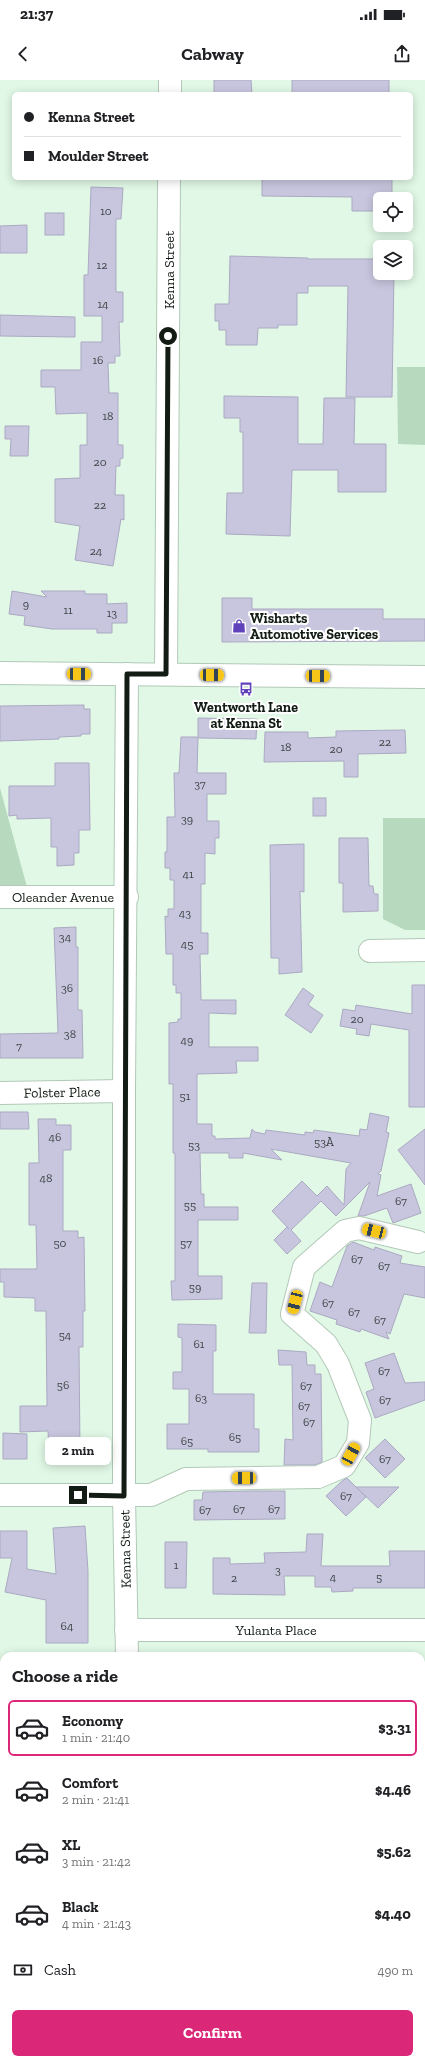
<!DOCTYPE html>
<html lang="en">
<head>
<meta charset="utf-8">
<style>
	:root { --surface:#fff; --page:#f6f6f6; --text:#202124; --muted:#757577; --line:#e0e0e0; --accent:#db2777 }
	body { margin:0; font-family:"Zilla Slab",serif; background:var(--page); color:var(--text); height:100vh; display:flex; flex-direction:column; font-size:15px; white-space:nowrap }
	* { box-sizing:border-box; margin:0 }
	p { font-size:13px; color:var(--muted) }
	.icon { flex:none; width:22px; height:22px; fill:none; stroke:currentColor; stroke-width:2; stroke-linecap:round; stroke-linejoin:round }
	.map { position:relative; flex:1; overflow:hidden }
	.drawer { position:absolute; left:0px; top:1572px; width:425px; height:412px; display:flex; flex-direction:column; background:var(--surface); border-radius:12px 12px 0 0; box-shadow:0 2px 10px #0003 }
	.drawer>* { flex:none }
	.guide { position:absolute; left:12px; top:12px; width:401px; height:88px; border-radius:6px; box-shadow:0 2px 10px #0003; display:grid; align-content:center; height:88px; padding:0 12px; background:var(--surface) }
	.controls { position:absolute; left:373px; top:112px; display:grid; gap:8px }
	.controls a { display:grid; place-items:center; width:40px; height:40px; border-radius:6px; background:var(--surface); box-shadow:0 2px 10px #0003; font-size:20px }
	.end { position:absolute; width:18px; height:18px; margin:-9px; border:5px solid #121b14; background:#fff; box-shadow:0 0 0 2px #fff }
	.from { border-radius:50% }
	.bubble { position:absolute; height:28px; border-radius:6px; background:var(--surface); box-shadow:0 2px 10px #0003; font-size:13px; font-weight:700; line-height:28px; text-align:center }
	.car { position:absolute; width:12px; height:24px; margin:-12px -6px; border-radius:5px; box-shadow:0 0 3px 1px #0007; background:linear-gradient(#f5c518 24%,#345 0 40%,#f5c518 0 76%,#345 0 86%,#f5c518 0) }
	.guide b { display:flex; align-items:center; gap:14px; height:38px; font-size:15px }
	.guide b+b { border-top:1px solid var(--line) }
	.guide i { width:10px; height:10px; background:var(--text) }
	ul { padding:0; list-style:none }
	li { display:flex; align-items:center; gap:12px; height:56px; margin:0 8px 6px; padding:0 4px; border:2px solid transparent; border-radius:6px }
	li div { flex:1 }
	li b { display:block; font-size:15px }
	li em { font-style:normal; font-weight:700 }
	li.current { border-color:var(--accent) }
	li>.icon { width:36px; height:36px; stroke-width:1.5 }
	h2 { padding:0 12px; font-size:18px; line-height:48px }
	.pay { display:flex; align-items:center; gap:10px; height:44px; padding:0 12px; font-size:15px }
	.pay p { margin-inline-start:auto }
	.action { display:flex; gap:8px; margin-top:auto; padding:8px 12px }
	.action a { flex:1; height:46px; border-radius:6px; background:var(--accent); color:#fff; font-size:16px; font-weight:700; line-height:46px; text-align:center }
	.status { display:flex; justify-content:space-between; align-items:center; height:28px; padding:0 20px; background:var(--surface); direction:ltr }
	.status svg { height:11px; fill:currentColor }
	header { display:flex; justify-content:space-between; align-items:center; height:52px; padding:0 12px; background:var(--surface); font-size:18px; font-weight:700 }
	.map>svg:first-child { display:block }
	.green { fill:#b7dabf }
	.building { fill:#c8c6df; stroke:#aba9c2 }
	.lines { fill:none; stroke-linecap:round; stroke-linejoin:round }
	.minor-casing { stroke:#b2c9b8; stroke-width:24 }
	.minor { stroke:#fff; stroke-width:22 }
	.route { stroke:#121b14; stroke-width:5 }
	.labels { text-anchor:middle; stroke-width:4; stroke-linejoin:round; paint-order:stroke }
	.number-label { font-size:12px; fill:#404647 }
	.street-label { font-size:14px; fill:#121b14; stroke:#fff }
	.poi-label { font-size:14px; font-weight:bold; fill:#121b14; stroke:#fff; text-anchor:start }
</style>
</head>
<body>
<div class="status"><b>21:37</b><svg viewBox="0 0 49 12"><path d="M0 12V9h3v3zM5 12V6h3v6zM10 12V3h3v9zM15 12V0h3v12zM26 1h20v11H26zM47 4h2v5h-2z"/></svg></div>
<header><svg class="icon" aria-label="back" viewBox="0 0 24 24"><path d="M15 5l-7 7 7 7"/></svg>Cabway<svg class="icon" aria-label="share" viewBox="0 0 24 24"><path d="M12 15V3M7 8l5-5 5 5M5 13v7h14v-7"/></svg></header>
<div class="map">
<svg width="425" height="1984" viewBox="0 0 425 1984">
	<rect width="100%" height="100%" fill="#e1f8e6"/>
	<g class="green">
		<polygon points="397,287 425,287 425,365 398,364"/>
		<polygon points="0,708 27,807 0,808"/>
		<polygon points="383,738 425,738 425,850 405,850 383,839"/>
	</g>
	<g class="building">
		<polygon points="214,0 251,0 252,14 214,14"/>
		<rect x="292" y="0" width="97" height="14"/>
		<polygon points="262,98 392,98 392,119 380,119 380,131 352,131 352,117 262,116"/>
		<polygon points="91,107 123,108 121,139 116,139 116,212 123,212 123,242 119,242 120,276 115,276 115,283 108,283 109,313 118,313 118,365 123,365 123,378 120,379 120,386 116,386 115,415 124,415 124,440 121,439 113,486 75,480 80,446 55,442 55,399 80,398 80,365 87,365 87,333 56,334 55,307 41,307 41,290 81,290 81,262 102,262 102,236 84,236 84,195 88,195"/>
		<rect x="45" y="133" width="19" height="22"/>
		<polygon points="27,145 27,173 0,173 0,146"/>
		<polygon points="230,176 308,178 308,179 380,179 380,193 394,193 392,317 346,317 348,206 308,206 308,213 297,213 297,245 278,245 278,248 258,248 257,265 226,265 226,250 219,250 219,241 215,241 215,224 229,224"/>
		<polygon points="0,235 75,237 75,257 0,256"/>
		<polygon points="224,316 298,317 298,364 323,364 324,318 355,318 354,364 386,364 386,412 338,412 338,390 292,390 290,456 226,454 227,413 243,413 243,352 240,352 240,338 224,338"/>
		<polygon points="5,346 29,346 28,376 10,376 11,359 5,359"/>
		<polygon points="12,511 47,517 41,511 85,511 85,514 107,514 107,524 127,523 127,543 112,543 112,553 97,553 97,549 52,549 24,545 25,536 9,534"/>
		<polygon points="222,518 252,518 252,529 383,529 383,539 425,539 425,561 222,562"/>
		<polygon points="84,625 84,629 90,629 90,654 81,654 81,656 59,657 59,659 0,661 0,626"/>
		<polygon points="198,638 257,639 256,659 198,658 197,693 226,693 226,714 207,714 207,741 219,741 219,758 215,758 215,774 205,773 205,804 201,804 201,853 208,853 208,874 200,874 201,920 236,920 236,934 209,933 209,967 258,967 258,981 236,981 237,993 197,994 197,1044 212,1044 212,1056 215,1056 215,1059 250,1058 252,1049 255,1052 265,1054 266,1050 305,1055 305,1052 313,1053 314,1050 359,1056 360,1049 367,1050 370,1033 389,1037 386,1052 389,1053 381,1091 378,1094 381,1095 377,1116 411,1104 421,1133 393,1143 387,1128 364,1136 358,1136 370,1102 336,1136 321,1121 291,1150 301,1161 287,1174 274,1160 287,1147 289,1149 272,1131 302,1101 317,1116 327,1106 344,1125 346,1089 351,1083 271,1069 282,1080 243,1073 243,1078 229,1078 229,1073 200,1073 201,1114 204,1114 204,1127 238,1127 238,1140 198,1140 198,1196 222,1196 222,1219 172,1220 171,1201 175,1201 175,1073 173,1073 173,1004 169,1004 169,943 178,942 178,939 181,939 181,913 176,913 176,905 173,905 173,874 166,874 165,836 168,837 168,829 174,829 174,800 170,800 170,788 165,788 165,772 167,772 167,737 175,737 174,693 179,693 181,657 198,657"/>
		<polygon points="405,650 406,673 358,674 358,697 344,697 344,681 264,682 265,652 308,652 308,658 336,657 336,651"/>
		<polygon points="55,683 89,683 90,750 79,750 79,773 74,773 74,785 57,786 57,767 51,767 51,738 17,739 17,735 9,736 9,706 55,706"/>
		<rect x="313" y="718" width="13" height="18"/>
		<polygon points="339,758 368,758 369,806 373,806 374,814 378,814 378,831 343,832 343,803 339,803"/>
		<polygon points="304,764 304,812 300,811 302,892 279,894 279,878 271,878 270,765"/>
		<polygon points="76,847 76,867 78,867 78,930 82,930 83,978 0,978 0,954 58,953 54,848"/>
		<polygon points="412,905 425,905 425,1027 409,1027 409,950 371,944 369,956 356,954 357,949 340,946 343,929 355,931 356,925 412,934"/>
		<polygon points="303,908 314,916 308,925 323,935 311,953 285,935"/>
		<polygon points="0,1032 28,1032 29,1049 0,1049"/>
		<polygon points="38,1039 56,1039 56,1045 71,1045 71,1070 63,1070 63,1151 78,1151 78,1158 84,1157 85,1231 83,1231 83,1267 79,1267 80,1370 49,1371 48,1351 20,1352 20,1326 47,1326 46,1231 35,1231 35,1218 4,1217 4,1202 0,1202 0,1189 37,1189 36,1145 29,1145 29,1083 39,1083"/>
		<polygon points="425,1049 425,1105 398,1070"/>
		<polygon points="353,1162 374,1170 375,1167 402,1176 400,1183 425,1187 425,1218 404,1214 390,1254 386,1252 389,1259 361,1249 360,1252 336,1244 337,1240 310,1231 320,1202 332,1207 347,1166"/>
		<polygon points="252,1203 267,1203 266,1253 249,1253"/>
		<polygon points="178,1244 216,1245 216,1271 213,1271 213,1314 254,1314 254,1349 259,1349 259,1372 208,1372 208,1369 167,1369 167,1344 189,1344 189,1309 173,1309 173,1292 182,1292 182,1258 178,1257"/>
		<polygon points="278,1270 306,1272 307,1285 315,1285 315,1294 321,1294 322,1382 315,1385 284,1385 285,1359 293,1360 292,1285 279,1285"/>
		<polygon points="394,1273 405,1303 425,1302 425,1320 375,1338 366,1312 374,1309 365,1283"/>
		<polygon points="3,1353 27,1354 27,1379 3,1379"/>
		<polygon points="385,1359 405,1379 385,1398 365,1378"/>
		<polygon points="347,1398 366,1417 346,1436 326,1416 342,1401"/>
		<polygon points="356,1407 399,1407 378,1428"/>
		<polygon points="250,1411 285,1411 285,1439 194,1440 194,1420 202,1420 203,1412"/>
		<polygon points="85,1446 88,1491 88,1563 46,1563 46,1520 5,1512 12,1478 0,1478 0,1451 27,1451 27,1489 56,1494 53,1448"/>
		<polygon points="307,1454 323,1454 321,1486 390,1486 389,1471 425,1471 425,1508 353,1508 353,1511 332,1512 331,1507 315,1507 315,1496 284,1496 285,1515 213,1514 213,1478 230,1478 230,1484 265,1483 264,1473 306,1472"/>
		<polygon points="165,1462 187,1462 186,1508 165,1508"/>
	</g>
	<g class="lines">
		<g class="minor-casing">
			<g id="minor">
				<polyline points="170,14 170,0"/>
				<polyline points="0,593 425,597"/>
				<polyline points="127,594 124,1011 124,1416 127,1576"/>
				<polyline points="166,594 169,98"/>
				<polyline points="0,817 127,817"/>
				<polyline points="370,871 425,870"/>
				<polyline points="0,1013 124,1011"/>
				<polyline points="0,1415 151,1415 186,1399 318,1397 344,1386 358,1363 360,1340 338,1284 326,1264 292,1234 304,1187 345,1151 359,1148 418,1162"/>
				<polyline points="126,1550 425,1550"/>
				<polyline points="421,1774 425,1774"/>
				<polyline points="128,1984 128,1980"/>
			</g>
		</g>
		<use href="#minor" class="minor"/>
	</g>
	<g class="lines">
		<polyline class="route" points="78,1415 124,1416 127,594 166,594 168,256"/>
	</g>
	<defs>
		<g id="shop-bare" transform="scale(1.08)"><path d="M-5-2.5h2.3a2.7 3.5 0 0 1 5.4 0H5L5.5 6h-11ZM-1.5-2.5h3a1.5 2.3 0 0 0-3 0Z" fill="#6043bb" stroke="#fff" stroke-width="2.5" paint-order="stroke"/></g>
		<g id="bus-bare" transform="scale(1.08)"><path d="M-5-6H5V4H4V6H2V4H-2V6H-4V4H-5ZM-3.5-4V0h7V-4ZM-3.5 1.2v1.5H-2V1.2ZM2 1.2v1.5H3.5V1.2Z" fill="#6043bb" stroke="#fff" stroke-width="2.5" paint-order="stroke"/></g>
	</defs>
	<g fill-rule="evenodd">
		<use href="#shop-bare" x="239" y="546"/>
		<use href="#bus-bare" x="246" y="609"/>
	</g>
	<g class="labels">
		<g class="number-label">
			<text x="106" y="135">10</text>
			<text x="102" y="189">12</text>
			<text x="103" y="228">14</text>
			<text x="98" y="284">16</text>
			<text x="108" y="340">18</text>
			<text x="100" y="386">20</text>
			<text x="100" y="429">22</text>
			<text x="96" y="475">24</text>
			<text x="26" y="528">9</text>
			<text x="68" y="534">11</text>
			<text x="112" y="537">13</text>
			<text x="385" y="666">22</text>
			<text x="286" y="671">18</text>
			<text x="336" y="673">20</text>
			<text x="200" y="708">37</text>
			<text x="187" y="743">39</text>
			<text x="188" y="798">41</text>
			<text x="185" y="837">43</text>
			<text x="65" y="861">34</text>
			<text x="187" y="868">45</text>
			<text x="67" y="912">36</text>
			<text x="357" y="943">20</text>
			<text x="70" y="958">38</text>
			<text x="187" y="964">49</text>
			<text x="19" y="970">7</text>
			<text x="185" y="1020">51</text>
			<text x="55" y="1061">46</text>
			<text x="324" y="1066">53A</text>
			<text x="194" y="1069">53</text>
			<text x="46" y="1102">48</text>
			<text x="401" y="1125">67</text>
			<text x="190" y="1129">55</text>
			<text x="60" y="1167">50</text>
			<text x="186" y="1167">57</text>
			<text x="357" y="1183">67</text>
			<text x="384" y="1190">67</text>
			<text x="195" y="1211">59</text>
			<text x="328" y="1227">67</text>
			<text x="354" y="1236">67</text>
			<text x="380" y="1244">67</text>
			<text x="65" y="1259">54</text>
			<text x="199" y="1268">61</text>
			<text x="384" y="1295">67</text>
			<text x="63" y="1309">56</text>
			<text x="306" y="1310">67</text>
			<text x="201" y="1322">63</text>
			<text x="385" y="1324">67</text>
			<text x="304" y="1330">67</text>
			<text x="309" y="1346">67</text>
			<text x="235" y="1361">65</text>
			<text x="187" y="1365">65</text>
			<text x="385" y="1383">67</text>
			<text x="346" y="1420">67</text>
			<text x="239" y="1433">67</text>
			<text x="274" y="1433">67</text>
			<text x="205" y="1434">67</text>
			<text x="176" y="1489">1</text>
			<text x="278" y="1494">3</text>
			<text x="333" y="1501">4</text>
			<text x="379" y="1501">5</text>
			<text x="234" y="1502">2</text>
			<text x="67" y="1550">64</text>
		</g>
		<g class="street-label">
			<text transform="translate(169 190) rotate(-90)" y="5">Kenna Street</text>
			<text x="63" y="822">Oleander Avenue</text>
			<text transform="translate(62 1012) rotate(-1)" y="5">Folster Place</text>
			<text transform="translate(125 1469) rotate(-91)" y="5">Kenna Street</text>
			<text x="276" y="1555">Yulanta Place</text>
		</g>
		<g class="poi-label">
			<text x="250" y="543">Wisharts<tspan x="250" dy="16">Automotive Services</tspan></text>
			<text x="246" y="632" text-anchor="middle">Wentworth Lane<tspan x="246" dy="16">at Kenna St</tspan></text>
		</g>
	</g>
</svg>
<div class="controls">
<a><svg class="icon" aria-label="locate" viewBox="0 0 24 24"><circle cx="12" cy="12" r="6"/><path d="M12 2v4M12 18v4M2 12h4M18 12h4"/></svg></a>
<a><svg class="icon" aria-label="layers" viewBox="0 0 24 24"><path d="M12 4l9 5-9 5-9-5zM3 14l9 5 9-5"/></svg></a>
</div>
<i class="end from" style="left:168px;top:256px"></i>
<i class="end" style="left:78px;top:1415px"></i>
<div class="bubble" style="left:45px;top:1357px;width:66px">2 min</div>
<i class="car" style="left:79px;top:594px;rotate:91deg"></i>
<i class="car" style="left:212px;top:595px;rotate:91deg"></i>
<i class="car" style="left:318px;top:596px;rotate:91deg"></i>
<i class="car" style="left:374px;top:1151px;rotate:284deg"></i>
<i class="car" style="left:295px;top:1222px;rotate:194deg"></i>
<i class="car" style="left:351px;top:1374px;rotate:29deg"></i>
<i class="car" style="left:244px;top:1398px;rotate:269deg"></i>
<div class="guide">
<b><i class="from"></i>Kenna Street</b>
<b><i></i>Moulder Street</b>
</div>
<section class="drawer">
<h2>Choose a ride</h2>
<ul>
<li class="current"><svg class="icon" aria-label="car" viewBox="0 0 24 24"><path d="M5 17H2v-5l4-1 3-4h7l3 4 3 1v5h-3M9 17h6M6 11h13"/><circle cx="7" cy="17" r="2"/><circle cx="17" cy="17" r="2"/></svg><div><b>Economy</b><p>1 min · 21:40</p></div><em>$3.31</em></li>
<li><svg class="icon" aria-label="car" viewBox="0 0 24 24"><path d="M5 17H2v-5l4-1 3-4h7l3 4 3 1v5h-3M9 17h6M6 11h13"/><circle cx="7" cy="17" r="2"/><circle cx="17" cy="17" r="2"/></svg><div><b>Comfort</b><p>2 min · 21:41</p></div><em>$4.46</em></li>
<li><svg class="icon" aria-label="car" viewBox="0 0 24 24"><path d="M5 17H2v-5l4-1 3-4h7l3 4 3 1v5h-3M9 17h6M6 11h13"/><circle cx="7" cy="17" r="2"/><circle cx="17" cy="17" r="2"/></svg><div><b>XL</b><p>3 min · 21:42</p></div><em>$5.62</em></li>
<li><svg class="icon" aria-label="car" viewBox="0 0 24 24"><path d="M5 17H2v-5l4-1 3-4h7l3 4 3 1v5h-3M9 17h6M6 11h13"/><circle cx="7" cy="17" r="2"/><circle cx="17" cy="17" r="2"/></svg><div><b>Black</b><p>4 min · 21:43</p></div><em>$4.40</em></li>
</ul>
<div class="pay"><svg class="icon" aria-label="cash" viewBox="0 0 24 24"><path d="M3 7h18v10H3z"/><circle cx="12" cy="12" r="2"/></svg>Cash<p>490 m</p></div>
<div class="action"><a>Confirm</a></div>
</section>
</div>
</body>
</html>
